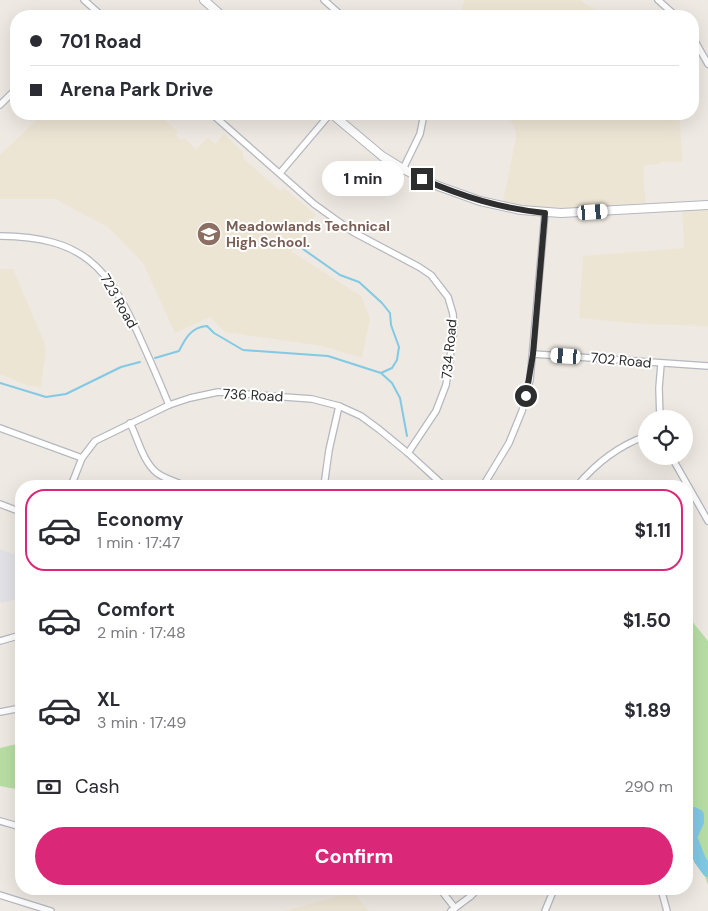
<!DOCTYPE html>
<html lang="en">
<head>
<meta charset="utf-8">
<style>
	:root { --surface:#fff; --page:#f7f7f7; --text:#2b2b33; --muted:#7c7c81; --line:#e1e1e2; --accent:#db2777 }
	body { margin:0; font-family:"DM Sans",sans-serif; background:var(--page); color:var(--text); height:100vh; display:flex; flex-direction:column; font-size:19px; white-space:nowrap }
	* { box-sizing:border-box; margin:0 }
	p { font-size:16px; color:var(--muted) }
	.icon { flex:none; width:28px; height:28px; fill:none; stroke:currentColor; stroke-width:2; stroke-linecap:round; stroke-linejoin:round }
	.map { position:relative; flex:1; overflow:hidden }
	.panel { position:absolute; left:15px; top:480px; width:678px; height:415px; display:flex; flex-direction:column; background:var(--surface); border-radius:20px; box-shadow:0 5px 20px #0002 }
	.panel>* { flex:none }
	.top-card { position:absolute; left:10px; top:10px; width:689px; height:110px; border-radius:20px; box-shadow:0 5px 20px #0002; display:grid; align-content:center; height:110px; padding:0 20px; background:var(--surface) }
	.buttons { position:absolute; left:638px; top:410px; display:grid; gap:10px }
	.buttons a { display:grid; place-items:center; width:55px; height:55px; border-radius:50%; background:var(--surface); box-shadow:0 5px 20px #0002; font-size:25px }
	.end { position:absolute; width:22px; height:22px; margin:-11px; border:6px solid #2e2e2e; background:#fff; box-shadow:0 0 0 2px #fff }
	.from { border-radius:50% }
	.bubble { position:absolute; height:35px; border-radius:18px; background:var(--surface); box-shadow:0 5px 20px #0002; font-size:16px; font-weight:700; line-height:35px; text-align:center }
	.car { position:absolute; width:15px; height:30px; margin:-15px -8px; border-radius:6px; box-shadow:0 0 4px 1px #0007; background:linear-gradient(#fff 24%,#345 0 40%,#fff 0 76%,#345 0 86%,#fff 0) }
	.top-card b { display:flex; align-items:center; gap:18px; height:48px; font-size:19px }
	.top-card b+b { border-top:1px solid var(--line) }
	.top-card i { width:12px; height:12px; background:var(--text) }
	ul { padding:9px 0 0; list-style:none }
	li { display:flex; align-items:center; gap:15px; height:82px; margin:0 10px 8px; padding:0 10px; border:2px solid transparent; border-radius:20px }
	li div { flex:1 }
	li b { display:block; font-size:19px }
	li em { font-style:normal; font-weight:700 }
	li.active { border-color:var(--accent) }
	li>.icon { width:45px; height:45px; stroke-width:1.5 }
	.pay { display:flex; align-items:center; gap:12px; height:55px; padding:0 20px; font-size:19px }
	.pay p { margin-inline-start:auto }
	.primary-button { display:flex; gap:10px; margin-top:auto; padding:10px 20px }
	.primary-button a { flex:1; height:58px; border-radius:30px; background:var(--accent); color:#fff; font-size:20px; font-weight:700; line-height:58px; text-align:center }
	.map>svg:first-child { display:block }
	.industrial { fill:#e3e2e7 }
	.education { fill:#ede5d4 }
	.green { fill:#b8dea5 }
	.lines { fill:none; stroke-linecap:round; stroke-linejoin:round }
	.stream { stroke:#81c9e4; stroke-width:2 }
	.river { stroke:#81c9e4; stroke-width:12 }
	.street-casing { stroke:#b5b8c0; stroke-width:8 }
	.secondary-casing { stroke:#b5b8c0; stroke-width:10 }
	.street { stroke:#fff; stroke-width:5.5 }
	.secondary { stroke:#fff; stroke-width:8 }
	.route { stroke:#2e2e2e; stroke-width:6 }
	.labels { text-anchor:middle; stroke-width:4; stroke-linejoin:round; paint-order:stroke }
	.education-label { font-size:14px; font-weight:bold; fill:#785e54; stroke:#fff; text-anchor:start }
	.street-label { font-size:14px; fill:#2e2e2e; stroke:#fff }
</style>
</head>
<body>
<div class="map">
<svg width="708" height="911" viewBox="0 0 708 911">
	<rect width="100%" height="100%" fill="#eee9e2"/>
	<polygon class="industrial" points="0,549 21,557 21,598 1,603 0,601"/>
	<g class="education">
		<polygon points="464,0 580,0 604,16 461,16"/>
		<polygon points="43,114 158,114 178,132 176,135 181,140 184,138 196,149 208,138 215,144 224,134 243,152 243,158 280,191 284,188 316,215 291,251 361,296 370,319 362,358 323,346 225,332 210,317 175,333 143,263 108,227 55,199 0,199 0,155"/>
		<polygon points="508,114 679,114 683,162 660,162 659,164 643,166 646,209 593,213 502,206 516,138 516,132"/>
		<polygon points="708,204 708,326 643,324 579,318 583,256 684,248 682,206"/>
		<polygon points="0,269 13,269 44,342 46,350 41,387 26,385 0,374"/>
		<polygon points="353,892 369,911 285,911 325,900"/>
	</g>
	<g class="green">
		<polygon points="686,614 708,641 708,885 686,826"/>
		<polygon points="21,743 21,790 0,786 0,748"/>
	</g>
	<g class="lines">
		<g class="stream">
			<polyline points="303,249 340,275 359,282 382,303 390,313 391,325 399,347 397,360 392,368 381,373"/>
			<path d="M155 358 179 351C185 339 191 327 207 326L214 333 243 350 328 356 381 373 392 383 400 398 407 436"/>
			<polyline points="0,383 46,397 66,394 121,367 140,362"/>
		</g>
		<polyline class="river" points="686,810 688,814 694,813 698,815 698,822 691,837 700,860 708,871"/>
		<g class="street-casing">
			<g id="street">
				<polyline points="84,0 102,16"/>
				<polyline points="324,0 342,16"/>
				<polyline points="658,0 676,16"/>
				<polyline points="692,36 708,64"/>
				<polyline points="0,105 16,89"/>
				<polyline points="212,114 314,204 353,232 419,267 431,275 448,297 453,314 454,330 446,385 436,411 408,453"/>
				<polyline points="403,169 420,134 424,114"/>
				<polyline points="280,173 330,114"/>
				<path d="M0 236C83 237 108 266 140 338 150 360 160 383 169 405"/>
				<polyline points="533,354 708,366"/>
				<polyline points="660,419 659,388 661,364"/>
				<path d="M130 423C138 439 143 462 157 473 165 479 177 482 186 486"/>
				<polyline points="0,428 82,458"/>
				<polyline points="671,456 708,521"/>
				<polyline points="71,486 82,458 95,441 169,405 190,398 218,392 312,399 339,406 361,416 380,430 408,453 444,486"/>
				<polyline points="324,486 329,450 339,406"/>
				<polyline points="483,486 509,443 522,411 530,380 545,213"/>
				<path d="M577 486C596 463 618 446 646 436"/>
				<polyline points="0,504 21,512"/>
				<polyline points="0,641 21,635"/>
				<polyline points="0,712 21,708"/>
				<polyline points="0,821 21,827"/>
				<polyline points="440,889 455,908"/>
				<polyline points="661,889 667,911"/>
				<polyline points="0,895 51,911"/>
				<polyline points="451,911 471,896 478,889"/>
				<polyline points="545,911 554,889"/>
			</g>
		</g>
		<g class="secondary-casing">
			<g id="secondary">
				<polyline points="204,0 222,16"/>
				<polyline points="332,114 382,156 403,169 438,186 480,201 521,210 561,213 708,205"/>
			</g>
		</g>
		<use href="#street" class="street"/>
		<use href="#secondary" class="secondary"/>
	</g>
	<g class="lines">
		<path class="route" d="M422 179C464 197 499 208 545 213L533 354 526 396"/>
	</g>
	<defs>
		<g id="school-disc" transform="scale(1.25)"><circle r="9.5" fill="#8d6e63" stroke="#fff"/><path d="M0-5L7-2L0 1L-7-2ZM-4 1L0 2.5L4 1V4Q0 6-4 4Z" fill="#fff"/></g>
	</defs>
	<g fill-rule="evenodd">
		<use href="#school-disc" x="209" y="234"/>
	</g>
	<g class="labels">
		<g class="education-label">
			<text x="226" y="231">Meadowlands Technical<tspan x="226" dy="16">High School.</tspan></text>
		</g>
		<g class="street-label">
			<text transform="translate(119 301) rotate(60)" y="5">723 Road</text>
			<text transform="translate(449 349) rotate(-85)" y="5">734 Road</text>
			<text transform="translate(621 360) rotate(5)" y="5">702 Road</text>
			<text transform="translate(253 395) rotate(3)" y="5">736 Road</text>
		</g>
	</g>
</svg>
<div class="buttons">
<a><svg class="icon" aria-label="locate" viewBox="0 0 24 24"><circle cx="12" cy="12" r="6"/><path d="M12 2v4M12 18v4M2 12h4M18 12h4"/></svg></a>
</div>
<i class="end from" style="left:526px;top:396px"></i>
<i class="end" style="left:422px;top:179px"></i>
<div class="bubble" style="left:322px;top:161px;width:82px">1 min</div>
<i class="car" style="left:593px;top:212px;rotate:86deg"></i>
<i class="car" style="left:566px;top:356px;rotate:274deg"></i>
<div class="top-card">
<b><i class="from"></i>701 Road</b>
<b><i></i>Arena Park Drive</b>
</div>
<section class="panel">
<ul>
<li class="active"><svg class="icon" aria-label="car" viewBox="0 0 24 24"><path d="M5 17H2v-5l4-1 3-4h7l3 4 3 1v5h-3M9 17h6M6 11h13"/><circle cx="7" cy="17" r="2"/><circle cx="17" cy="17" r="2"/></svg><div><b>Economy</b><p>1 min · 17:47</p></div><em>$1.11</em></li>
<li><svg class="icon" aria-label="car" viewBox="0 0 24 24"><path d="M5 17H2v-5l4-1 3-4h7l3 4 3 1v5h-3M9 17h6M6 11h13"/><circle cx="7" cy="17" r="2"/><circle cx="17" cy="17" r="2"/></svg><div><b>Comfort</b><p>2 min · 17:48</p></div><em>$1.50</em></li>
<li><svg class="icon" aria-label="car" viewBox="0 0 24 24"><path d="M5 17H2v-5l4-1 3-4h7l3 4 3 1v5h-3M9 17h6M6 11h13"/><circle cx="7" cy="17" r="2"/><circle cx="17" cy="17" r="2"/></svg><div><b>XL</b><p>3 min · 17:49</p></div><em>$1.89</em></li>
</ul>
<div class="pay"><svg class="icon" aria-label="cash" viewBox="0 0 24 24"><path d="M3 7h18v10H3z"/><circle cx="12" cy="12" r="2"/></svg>Cash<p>290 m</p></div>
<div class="primary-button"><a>Confirm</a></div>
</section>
</div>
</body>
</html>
